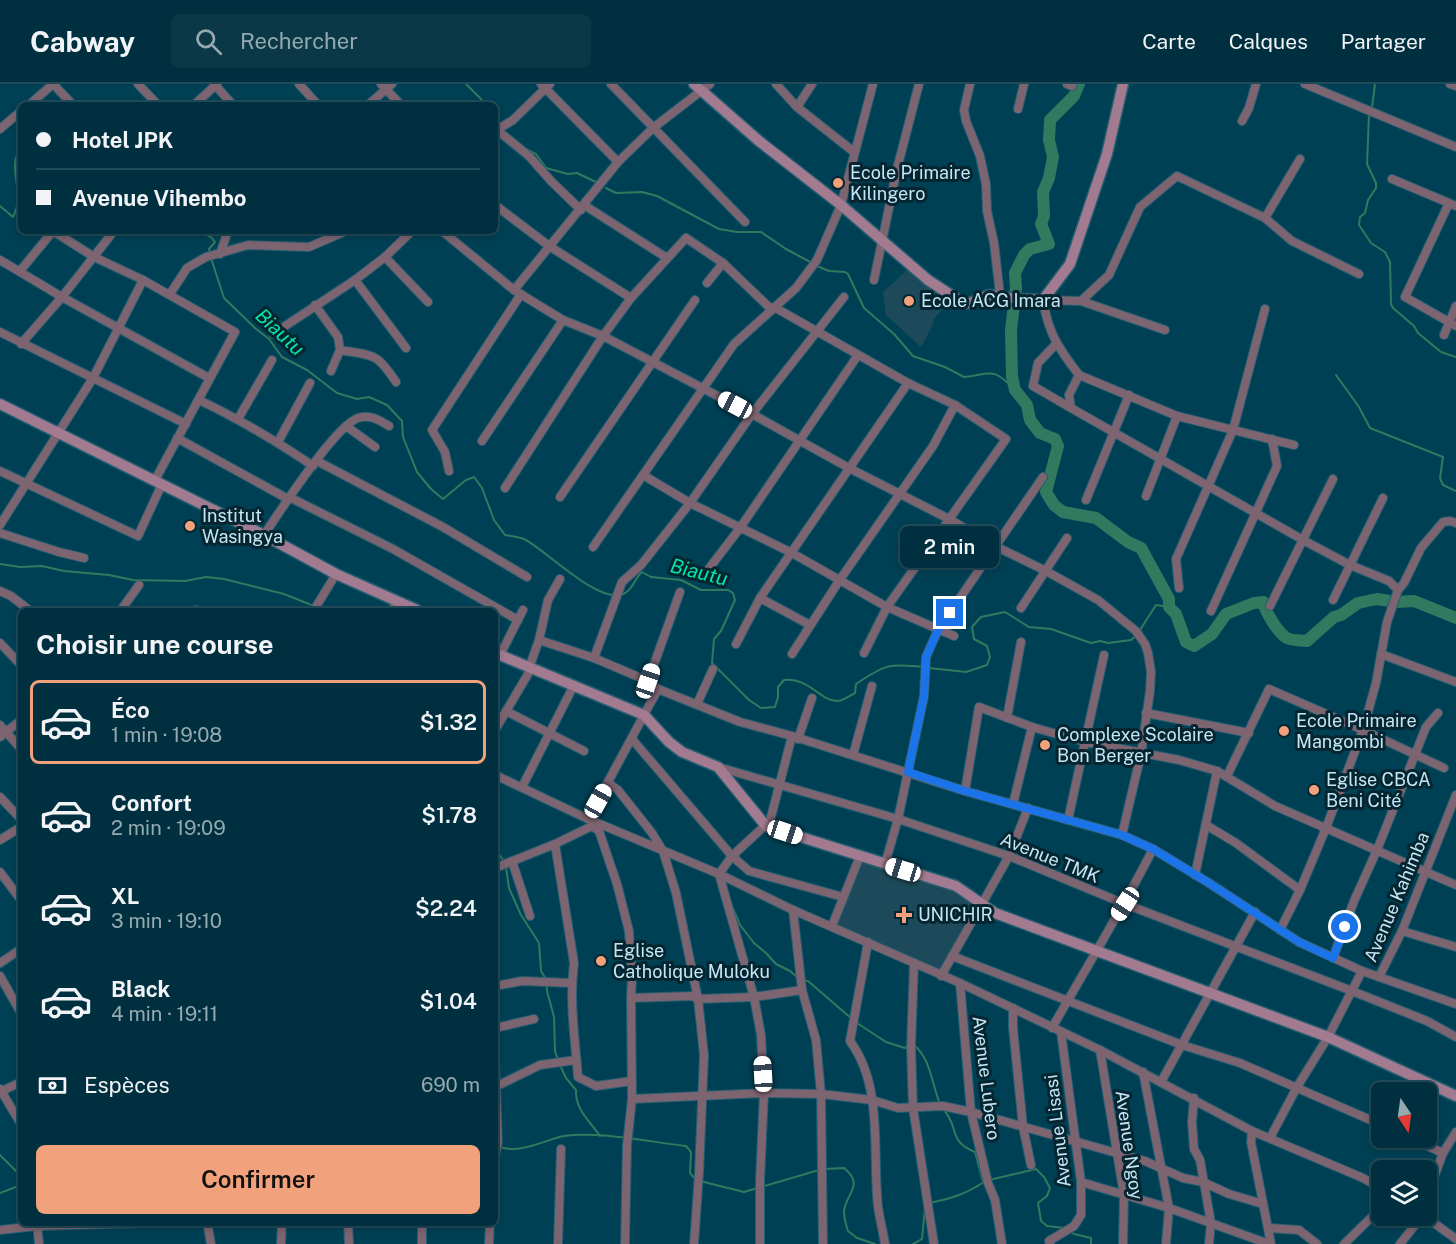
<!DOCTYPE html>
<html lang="fr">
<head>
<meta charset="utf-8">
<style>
	:root { --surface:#00303f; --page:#0a3846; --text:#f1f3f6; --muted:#95a9b0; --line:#224b59; --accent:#f1a17c }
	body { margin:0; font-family:"Public Sans",sans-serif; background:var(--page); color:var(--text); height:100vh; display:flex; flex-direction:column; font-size:22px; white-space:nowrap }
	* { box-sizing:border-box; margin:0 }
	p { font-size:20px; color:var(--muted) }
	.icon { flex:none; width:33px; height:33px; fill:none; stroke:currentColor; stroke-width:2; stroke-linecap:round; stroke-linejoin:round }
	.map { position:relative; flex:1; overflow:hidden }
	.panel { position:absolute; left:18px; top:524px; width:480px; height:618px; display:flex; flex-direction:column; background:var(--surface); border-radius:9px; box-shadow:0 3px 9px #0003,0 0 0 2px var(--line) }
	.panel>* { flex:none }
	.banner { position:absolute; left:18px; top:18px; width:480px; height:132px; border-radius:9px; box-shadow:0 3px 9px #0003,0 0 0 2px var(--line); display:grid; align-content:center; height:132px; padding:0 18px; background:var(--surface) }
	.needle { width:39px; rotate:167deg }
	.controls { position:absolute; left:1371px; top:998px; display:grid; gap:12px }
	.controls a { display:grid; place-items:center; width:66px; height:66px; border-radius:9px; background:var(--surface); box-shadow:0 3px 9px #0003,0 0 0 2px var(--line); font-size:30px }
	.end { position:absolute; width:27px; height:27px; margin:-14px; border:8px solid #1a73e8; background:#fff; box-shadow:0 0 0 3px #fff }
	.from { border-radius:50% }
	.bubble { position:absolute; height:42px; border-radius:9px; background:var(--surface); box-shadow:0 3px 9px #0003,0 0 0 2px var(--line); font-size:20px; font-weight:600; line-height:42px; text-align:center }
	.car { position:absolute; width:18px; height:36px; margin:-18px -9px; border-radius:8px; box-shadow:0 0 4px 2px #0007; background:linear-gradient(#fff 24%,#345 0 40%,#fff 0 76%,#345 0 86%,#fff 0) }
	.banner b { display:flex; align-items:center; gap:21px; height:57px; font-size:22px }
	.banner b+b { border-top:2px solid var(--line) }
	.banner i { width:15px; height:15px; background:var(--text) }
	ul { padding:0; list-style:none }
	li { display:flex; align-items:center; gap:18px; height:84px; margin:0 12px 9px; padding:0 6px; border:3px solid transparent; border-radius:9px }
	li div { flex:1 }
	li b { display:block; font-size:22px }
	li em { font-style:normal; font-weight:600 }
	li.current { border-color:var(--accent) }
	li>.icon { width:54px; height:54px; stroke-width:1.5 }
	h2 { padding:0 18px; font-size:27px; line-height:72px }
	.pay { display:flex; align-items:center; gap:15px; height:66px; padding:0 18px; font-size:22px }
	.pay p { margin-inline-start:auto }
	.button { display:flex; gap:12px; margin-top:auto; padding:12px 18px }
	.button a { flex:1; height:69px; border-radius:9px; background:var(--accent); color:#111; font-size:24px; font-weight:600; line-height:69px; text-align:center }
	header { display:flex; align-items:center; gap:36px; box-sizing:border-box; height:84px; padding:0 30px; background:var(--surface); border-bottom:2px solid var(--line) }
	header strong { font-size:28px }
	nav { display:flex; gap:33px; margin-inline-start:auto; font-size:21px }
	.search { width:420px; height:54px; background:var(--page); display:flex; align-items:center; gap:15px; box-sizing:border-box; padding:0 21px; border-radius:9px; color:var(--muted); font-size:22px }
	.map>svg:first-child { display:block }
	.built { fill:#1d4a5a }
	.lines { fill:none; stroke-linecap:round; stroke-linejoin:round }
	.stream { stroke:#327a5f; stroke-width:2 }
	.river { stroke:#327a5f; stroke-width:12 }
	.street-casing { stroke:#235e71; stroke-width:10 }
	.secondary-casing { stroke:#235e71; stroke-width:13 }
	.street { stroke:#7d6471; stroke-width:8 }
	.secondary { stroke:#a27b90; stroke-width:10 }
	.route { stroke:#1a73e8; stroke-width:8 }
	.poi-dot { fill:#f1a17c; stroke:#052530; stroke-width:2 }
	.labels { text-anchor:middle; stroke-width:6; stroke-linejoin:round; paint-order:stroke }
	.poi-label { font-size:18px; fill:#c4e6f5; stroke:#052530; text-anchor:start }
	.street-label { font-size:18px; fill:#c4e6f5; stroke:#052530 }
	.water-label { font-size:20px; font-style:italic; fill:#03e5a9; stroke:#052530 }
</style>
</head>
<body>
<header>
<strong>Cabway</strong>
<div class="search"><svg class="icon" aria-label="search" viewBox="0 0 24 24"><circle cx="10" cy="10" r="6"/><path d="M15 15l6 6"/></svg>Rechercher</div>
<nav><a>Carte</a><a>Calques</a><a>Partager</a></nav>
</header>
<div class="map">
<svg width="1456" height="1160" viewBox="0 0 1456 1160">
	<rect width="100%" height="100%" fill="#004054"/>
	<g class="built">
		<polygon points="908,185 946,213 943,219 945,222 933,236 934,238 921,263 886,231 883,208"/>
		<polygon points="860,777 957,806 958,812 964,815 969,814 976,820 938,888 833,842"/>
	</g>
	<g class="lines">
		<g class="stream">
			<polyline points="466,0 487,21"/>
			<polyline points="1372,23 1375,0"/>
			<polyline points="1369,31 1367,80 1376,99 1376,104 1368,116 1365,129 1360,133 1359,141 1371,159 1385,168 1390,178 1391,220 1393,224 1414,242 1418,249 1441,268 1456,273"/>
			<polyline points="528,66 536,70 546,84 568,90 577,89 598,99"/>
			<polyline points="606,104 616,109 642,108 657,112 719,145 737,148 761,148 786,165 812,179"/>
			<path d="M0 122 13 133C27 107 5 83 21 65"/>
			<polyline points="198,147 211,153 215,158 209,165 210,168"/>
			<path d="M211 174 224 214 255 244 269 255 282 273 307 286 337 309 357 315 369 313 387 321 402 337 403 353 417 388 431 405 443 415 466 396 474 393 482 404 494 436 505 451C511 452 519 453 524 455 546 466 595 517 621 511 632 508 634 495 642 488L651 493 681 496 701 506H728L733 509 735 516 721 547 714 555 712 579 749 616 761 624 775 623 778 613V603L784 596C809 593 820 617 837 617 843 617 849 612 855 609L856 600C884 581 889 579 923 583"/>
			<path d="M817 182 829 187 845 188 848 190 864 224 894 250 913 272 945 283 964 293C992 290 992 282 1015 306"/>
			<polyline points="1336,291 1359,323 1370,344 1443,373 1440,394 1443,401 1456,407"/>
			<polyline points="0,480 20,483 42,482 64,487 109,491 133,496 185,497 206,493 224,495 284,510 319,524 336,526"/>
			<polyline points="1140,546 1156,521 1169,523"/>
			<polyline points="929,584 966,588 987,581 990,573 987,562 974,555 972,543 981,533 1005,528 1029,543 1051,545 1091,559 1100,557 1108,559 1131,556 1137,551"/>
			<polyline points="495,751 495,757"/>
			<polyline points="495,765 504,777"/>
			<polyline points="506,783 509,804 521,831 539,859 541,887 546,895 547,907 554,933 555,967 558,976"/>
			<polyline points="730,817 740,841 754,859 766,869 776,880 790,887 798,894"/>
			<polyline points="803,896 808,897 852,935"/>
			<polyline points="857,939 886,958 905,964 909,961"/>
			<path d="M914 961C931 975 932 1001 940 1020"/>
			<path d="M560 981 566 994 576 1006C575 1026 590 1037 600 1052"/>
			<path d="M943 1025C960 1043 947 1057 975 1068L983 1098"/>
			<path d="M500 1063C521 1070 544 1056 564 1052 598 1047 650 1058 686 1062L691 1068 690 1089 696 1096 744 1108 819 1086"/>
			<polyline points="0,1071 21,1092"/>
			<path d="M825 1085 844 1084C865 1101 846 1109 844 1127 844 1134 846 1141 848 1147L857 1154 875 1160"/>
			<polyline points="989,1096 1036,1085 1044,1093 1050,1104 1047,1112 1038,1119 1041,1137 1047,1142 1065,1144 1074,1150 1091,1154 1091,1160"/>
			<polyline points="0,1109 21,1101"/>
			<path d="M929 1119C950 1115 966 1110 984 1098"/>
			<polyline points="913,1160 922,1155 925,1123"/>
		</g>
		<path class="river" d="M1079 0 1074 12 1050 36 1049 56 1053 73 1049 94 1043 108 1044 132 1041 140 1049 160 1030 165 1024 171 1015 189 1016 204 1011 246 1012 293 1015 306 1027 321 1030 336 1040 349 1055 355 1058 362 1046 408 1054 421 1063 428 1096 434 1128 458 1141 464 1169 515V523L1176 530 1186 558 1194 562 1212 550 1226 530 1254 519 1263 518C1266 529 1278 549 1287 554 1293 557 1300 556 1307 557L1334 533 1341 531 1358 519 1377 515 1396 518 1414 517 1456 534"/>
		<g class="street-casing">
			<g id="street">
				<polyline points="53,0 73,21"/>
				<polyline points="138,0 158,21"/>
				<polyline points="214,0 233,21"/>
				<polyline points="299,0 318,21"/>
				<polyline points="381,0 401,21"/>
				<polyline points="541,0 618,78"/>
				<polyline points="611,0 745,138"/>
				<polyline points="776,0 797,23 854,68"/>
				<polyline points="970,0 964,26 966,37 980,72 986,100 987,127 994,159 1000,211"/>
				<polyline points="1067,0 1072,2"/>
				<polyline points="1305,0 1456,63"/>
				<polyline points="1450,0 1456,2"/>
				<polyline points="29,21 53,0"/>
				<polyline points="194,21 217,0"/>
				<polyline points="368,21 392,0"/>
				<polyline points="797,23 812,0"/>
				<polyline points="1018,25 1024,0"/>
				<polyline points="1242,37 1249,24 1256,0"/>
				<polyline points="0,45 21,27"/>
				<polyline points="497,46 529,72 551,97 581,126"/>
				<polyline points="495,47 513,36 550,0"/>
				<polyline points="1392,95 1456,122"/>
				<polyline points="1449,119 1405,213 1456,242"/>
				<polyline points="495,121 549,162 631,214"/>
				<polyline points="584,121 667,174"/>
				<polyline points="1265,134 1300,75"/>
				<polyline points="53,147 94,173 143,196 235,248 155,396"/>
				<polyline points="442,147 514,206 540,222 563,236 603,252 752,330 849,384 949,435 995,462 1046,487 1098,516 1136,547 1145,560 1148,569 1151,588 1150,607 1141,670 1122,751"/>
				<polyline points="220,170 228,147"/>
				<polyline points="385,173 428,218"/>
				<polyline points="0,176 62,213 209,294"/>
				<polyline points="20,187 53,147"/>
				<path d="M1359 190 1292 157 1265 134 1177 92 1140 123 1109 191 1081 217 1043 216C1048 249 1059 265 1079 291L1069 311 1071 324 1303 456 1350 481 1389 497 1398 506"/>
				<polyline points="355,196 406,264"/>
				<polyline points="874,196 897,85 919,0"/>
				<polyline points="707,199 723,179"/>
				<polyline points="514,206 618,78 653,44 710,0"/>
				<polyline points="170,210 187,184 206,173 248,161 309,163 346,147"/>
				<polyline points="1081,217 1165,246"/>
				<polyline points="315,221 338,253 340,266 331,287"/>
				<polyline points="774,223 908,299 955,321 1006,355 887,523 864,569"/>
				<polyline points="0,248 186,340"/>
				<polyline points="273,250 355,196 385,173 412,147"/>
				<polyline points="1444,251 1456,222"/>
				<polyline points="21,260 62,213 114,147"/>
				<polyline points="1056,260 1038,279 1033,302 1071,324"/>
				<path d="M340 266C374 272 376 268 396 298"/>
				<polyline points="1079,291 1177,332 1294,361"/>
				<path d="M199 316C239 335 276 357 313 382"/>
				<polyline points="238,335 272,276"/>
				<polyline points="346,342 375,363"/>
				<polyline points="177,354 288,415"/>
				<polyline points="482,357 563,236"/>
				<polyline points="278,358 310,299"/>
				<polyline points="317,377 443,443 527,493"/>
				<polyline points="0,387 138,452 162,400"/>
				<polyline points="449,387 445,368 432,346 521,210"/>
				<polyline points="643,391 690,419 792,469 887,523 954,552"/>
				<polyline points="505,404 603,252 631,214 686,154 723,179 772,226"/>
				<polyline points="1146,412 1177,332"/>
				<polyline points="289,413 393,465 518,536"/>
				<polyline points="560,413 695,216"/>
				<polyline points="1086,416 1129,311"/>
				<polyline points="0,441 93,294 143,196"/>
				<polyline points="0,449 59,468 84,474"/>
				<path d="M264 451C280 427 335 342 358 334 370 330 379 336 389 342"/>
				<polyline points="593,463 734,260 796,204 817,176 841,121 873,0"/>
				<polyline points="704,491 740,444 858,271"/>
				<polyline points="1179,504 1176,475 1233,346 1265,225"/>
				<polyline points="0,507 11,512 29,526"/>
				<polyline points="760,514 810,541"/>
				<polyline points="1333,516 1383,414"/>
				<polyline points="1270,522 1333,395"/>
				<polyline points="1021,524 1067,454"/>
				<polyline points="121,526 139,501"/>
				<polyline points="195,526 196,526"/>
				<polyline points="314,526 336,490"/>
				<polyline points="391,526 399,518"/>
				<polyline points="1211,527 1277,382 1272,355"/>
				<polyline points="539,556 594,574 648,597"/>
				<polyline points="0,559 21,581"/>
				<polyline points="736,560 760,514 908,299"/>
				<polyline points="792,570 839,497 933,362 955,321"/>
				<polyline points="1381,570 1456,598"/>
				<polyline points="500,571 523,526"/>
				<polyline points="594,574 622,498 641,481 690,419 752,330 844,213"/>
				<polyline points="529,584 539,556 548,516 560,495"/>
				<polyline points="658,605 740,638 792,652 965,707 1122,751 1153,765 1209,799 1299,858 1362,887 1456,920"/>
				<polyline points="697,620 713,585"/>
				<polyline points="506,627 584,667"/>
				<polyline points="1146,629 1249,649"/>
				<polyline points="1007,634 1021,558"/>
				<polyline points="0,641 21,665"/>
				<polyline points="495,646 531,585"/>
				<polyline points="0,653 21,636"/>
				<polyline points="632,655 732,772 749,787 843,813"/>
				<polyline points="798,655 812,614"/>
				<polyline points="853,671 872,602"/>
				<polyline points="718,683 898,735 1009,772 1125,820 1352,907 1427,937 1456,953"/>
				<polyline points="495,691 588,735 719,790 793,826 960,899 1100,966 1252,1047 1363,1094 1382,1105"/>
				<polyline points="1227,692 1269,605 1363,646 1444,684"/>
				<polyline points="608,699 618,706 652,749 663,767 676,809 698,915 704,971 699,1089 694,1160"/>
				<polyline points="522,703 574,601"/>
				<polyline points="965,707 979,623 1032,643 1085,658 1179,676 1217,687 1275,722 1456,801"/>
				<polyline points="0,713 21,735"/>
				<polyline points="1013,720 1032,643"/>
				<polyline points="588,735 658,605 648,597 680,508"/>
				<polyline points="1068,736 1104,571"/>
				<polyline points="1206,741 1236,759 1300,806"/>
				<polyline points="592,742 599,747 617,800 629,847 632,894 631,914 632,1015 627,1061 625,1160"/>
				<polyline points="0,756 21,743"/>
				<path d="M555 760 574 879C569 917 575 955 578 993L596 1002 632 997"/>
				<polyline points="512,777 530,832"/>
				<polyline points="885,780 898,735 924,612 926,573 938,546 1043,393"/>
				<polyline points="495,784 555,760 592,742"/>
				<polyline points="0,788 21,816"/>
				<polyline points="719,790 754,913 761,951 764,1009 760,1096 760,1160"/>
				<polyline points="719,790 732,772 770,737 792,652"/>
				<polyline points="1195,791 1217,687"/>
				<polyline points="793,826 802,906 816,956 821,1010 823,1160"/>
				<polyline points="832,842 860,772"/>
				<polyline points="1280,846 1300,806 1326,744 1363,646 1376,599 1387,538 1398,506 1404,499 1421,464 1443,438 1450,437 1456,439"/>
				<polyline points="1402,847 1456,863"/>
				<path d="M868 858 850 957C884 1003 872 1069 878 1123 880 1136 883 1148 885 1160"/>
				<polyline points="952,872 1182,961 1240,979 1382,1041"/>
				<polyline points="1333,874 1354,817 1377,766 1426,643 1438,629"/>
				<polyline points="0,879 21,865"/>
				<polyline points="914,879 911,963 913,1024 934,1160"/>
				<polyline points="0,892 21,929"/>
				<polyline points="941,892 1009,772 1028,724"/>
				<polyline points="1379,893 1402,847 1456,711"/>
				<polyline points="960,899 971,1028 988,1099 995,1116 1002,1160"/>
				<polyline points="495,902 522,897 571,899"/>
				<polyline points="631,914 692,912 698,915 754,913 802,906"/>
				<polyline points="1013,924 1013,944 1023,1043 1031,1081"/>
				<polyline points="495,944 534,935"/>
				<path d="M1052 944C1086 884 1122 826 1153 765"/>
				<polyline points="1100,966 1124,1111 1123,1160"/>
				<polyline points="495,977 498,1058 495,1072"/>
				<polyline points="1143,988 1169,1124 1166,1160"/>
				<polyline points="1161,998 1255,828"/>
				<polyline points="495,1003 540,981 576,976"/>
				<polyline points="0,1005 21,1040"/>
				<polyline points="0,1008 21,998"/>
				<polyline points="1194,1014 1192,1038 1194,1065 1200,1076 1211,1139 1209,1160"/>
				<polyline points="632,1015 764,1009 821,1010 872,1016 898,1024 943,1022 971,1028 1145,1077 1183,1094 1203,1098 1229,1110 1263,1120"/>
				<polyline points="1252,1047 1251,1058 1271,1160"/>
				<polyline points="1408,1053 1443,1069"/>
				<polyline points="1270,1054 1297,1003 1328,953 1362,887"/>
				<polyline points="1081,1098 1169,1124 1269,1160"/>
				<polyline points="1426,1115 1443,1069 1456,1048"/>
				<polyline points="1423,1131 1456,1155"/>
				<polyline points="37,1138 39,1160"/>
				<polyline points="207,1138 211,1160"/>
				<polyline points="348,1138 349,1160"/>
				<polyline points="1268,1144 1299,1146 1317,1160"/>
				<polyline points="0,1146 37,1142 180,1138"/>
				<polyline points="281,1160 282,1138"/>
				<polyline points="422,1160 422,1138"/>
				<polyline points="489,1160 490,1138"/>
				<polyline points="558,1160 561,1065"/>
				<polyline points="1050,1160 1049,1157 1074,1142 1081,1131 1081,1098 1061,948"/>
				<polyline points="1344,1160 1382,1123"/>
				<polyline points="1400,1160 1423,1131"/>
			</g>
		</g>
		<g class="secondary-casing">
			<g id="secondary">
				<polyline points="694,0 759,57 841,121 928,196 963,219 970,219 989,211 1018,215 1043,216 1070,180 1107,70 1123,0"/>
				<polyline points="0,320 264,451 336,490 417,526"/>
				<polyline points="495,569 644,631 669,658 682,668 718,683 766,742 956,802 995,829 1328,953 1456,1012"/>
			</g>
		</g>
		<use href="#street" class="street"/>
		<use href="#secondary" class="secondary"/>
	</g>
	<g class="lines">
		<polyline class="route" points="950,529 938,546 926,573 924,612 908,688 965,707 1122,751 1153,765 1209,799 1299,858 1333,874 1345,843"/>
	</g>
	<g class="poi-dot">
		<circle cx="838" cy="99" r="6"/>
		<circle cx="909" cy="217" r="6"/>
		<circle cx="190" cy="442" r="6"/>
		<circle cx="1284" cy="647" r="6"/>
		<circle cx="1045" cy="661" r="6"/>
		<circle cx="1314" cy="706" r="6"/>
		<path d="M901 822h6v6h6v6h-6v6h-6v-6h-6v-6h6z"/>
		<circle cx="601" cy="877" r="6"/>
	</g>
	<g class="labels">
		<g class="poi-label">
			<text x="850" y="95">Ecole Primaire<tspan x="850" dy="21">Kilingero</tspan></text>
			<text x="921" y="223">Ecole ACG Imara</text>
			<text x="202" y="438">Institut<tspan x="202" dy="21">Wasingya</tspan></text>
			<text x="1296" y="643">Ecole Primaire<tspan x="1296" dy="21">Mangombi</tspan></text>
			<text x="1057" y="657">Complexe Scolaire<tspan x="1057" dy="21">Bon Berger</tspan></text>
			<text x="1326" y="702">Eglise CBCA<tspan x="1326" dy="21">Beni Cité</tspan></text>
			<text x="918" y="837">UNICHIR</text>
			<text x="613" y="873">Eglise<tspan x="613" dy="21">Catholique Muloku</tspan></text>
		</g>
		<g class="street-label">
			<text transform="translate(1050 774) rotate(22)" y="6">Avenue TMK</text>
			<text transform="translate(1397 813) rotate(-67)" y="6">Avenue Kahimba</text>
			<text transform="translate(986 994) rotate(83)" y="6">Avenue Lubero</text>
			<text transform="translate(1058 1047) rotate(-97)" y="6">Avenue Lisasi</text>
			<text transform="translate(1129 1061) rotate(82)" y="6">Avenue Ngoy</text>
		</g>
		<g class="water-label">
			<text transform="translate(280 248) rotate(43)" y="7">Biautu</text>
			<text transform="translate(699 488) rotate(14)" y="7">Biautu</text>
		</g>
	</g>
</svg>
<div class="controls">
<a><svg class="needle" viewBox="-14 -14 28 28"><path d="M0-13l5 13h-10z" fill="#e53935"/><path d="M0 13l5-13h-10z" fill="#95a9b0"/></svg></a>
<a><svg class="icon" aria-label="layers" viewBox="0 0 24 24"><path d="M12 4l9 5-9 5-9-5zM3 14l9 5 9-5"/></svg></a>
</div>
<i class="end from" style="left:1345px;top:843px"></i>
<i class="end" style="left:950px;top:529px"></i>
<div class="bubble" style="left:900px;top:442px;width:99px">2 min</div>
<i class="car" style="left:735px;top:321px;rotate:298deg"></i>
<i class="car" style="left:648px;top:597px;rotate:19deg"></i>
<i class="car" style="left:598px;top:717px;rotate:29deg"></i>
<i class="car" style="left:785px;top:748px;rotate:108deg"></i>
<i class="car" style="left:903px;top:786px;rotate:287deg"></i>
<i class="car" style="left:1125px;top:820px;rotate:213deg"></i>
<i class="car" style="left:763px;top:990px;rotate:357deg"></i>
<div class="banner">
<b><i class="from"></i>Hotel JPK</b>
<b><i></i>Avenue Vihembo</b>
</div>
<section class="panel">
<h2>Choisir une course</h2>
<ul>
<li class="current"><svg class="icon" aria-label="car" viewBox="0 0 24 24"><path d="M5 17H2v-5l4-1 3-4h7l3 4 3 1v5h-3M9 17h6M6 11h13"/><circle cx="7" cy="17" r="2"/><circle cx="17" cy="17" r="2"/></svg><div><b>Éco</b><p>1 min · 19:08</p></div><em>$1.32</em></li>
<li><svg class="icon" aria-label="car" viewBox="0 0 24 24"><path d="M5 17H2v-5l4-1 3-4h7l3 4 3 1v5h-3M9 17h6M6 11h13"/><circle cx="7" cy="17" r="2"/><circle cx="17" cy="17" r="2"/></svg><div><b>Confort</b><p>2 min · 19:09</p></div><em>$1.78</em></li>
<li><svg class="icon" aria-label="car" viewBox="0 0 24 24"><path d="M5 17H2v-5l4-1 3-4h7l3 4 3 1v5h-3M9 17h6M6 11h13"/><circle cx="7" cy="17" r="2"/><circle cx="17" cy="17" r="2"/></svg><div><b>XL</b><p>3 min · 19:10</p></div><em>$2.24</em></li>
<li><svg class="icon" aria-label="car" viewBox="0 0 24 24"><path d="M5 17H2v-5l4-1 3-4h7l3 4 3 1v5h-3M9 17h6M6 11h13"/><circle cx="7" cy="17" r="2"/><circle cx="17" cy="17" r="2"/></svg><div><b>Black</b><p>4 min · 19:11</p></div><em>$1.04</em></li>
</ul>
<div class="pay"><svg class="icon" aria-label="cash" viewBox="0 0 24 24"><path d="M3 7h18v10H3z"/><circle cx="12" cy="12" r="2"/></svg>Espèces<p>690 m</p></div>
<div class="button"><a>Confirmer</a></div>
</section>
</div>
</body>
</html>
